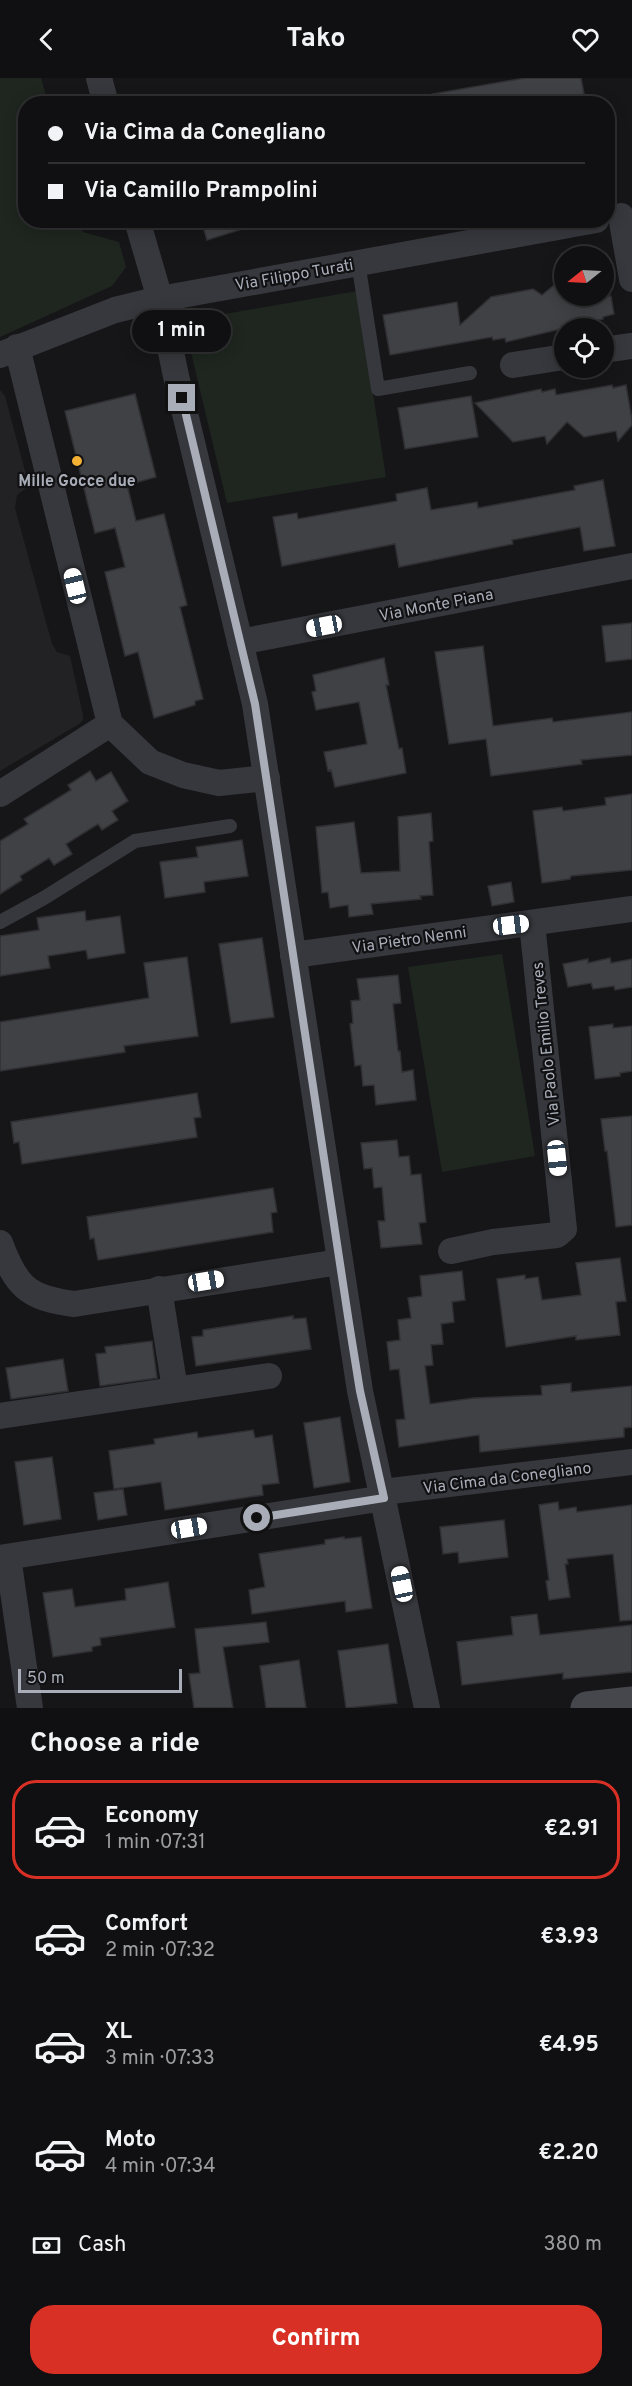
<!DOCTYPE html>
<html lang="en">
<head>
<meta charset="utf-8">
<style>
	:root { --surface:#101012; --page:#19191b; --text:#f1f3f6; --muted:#9c9d9f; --line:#303032; --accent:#d93025 }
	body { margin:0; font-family:Overpass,sans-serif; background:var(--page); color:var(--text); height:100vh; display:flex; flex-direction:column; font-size:22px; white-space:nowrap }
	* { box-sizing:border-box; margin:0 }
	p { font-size:20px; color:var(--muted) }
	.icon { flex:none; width:33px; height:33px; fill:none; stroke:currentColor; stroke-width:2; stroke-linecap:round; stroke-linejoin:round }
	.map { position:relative; height:1630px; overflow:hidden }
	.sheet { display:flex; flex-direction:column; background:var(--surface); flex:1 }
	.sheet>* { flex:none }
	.guide { position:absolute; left:18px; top:18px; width:597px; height:132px; border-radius:24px; box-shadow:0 3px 15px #0003,0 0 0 2px var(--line); display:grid; align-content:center; height:132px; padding:0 30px; background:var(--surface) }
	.needle { width:39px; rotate:252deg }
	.controls { position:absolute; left:554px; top:168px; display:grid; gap:12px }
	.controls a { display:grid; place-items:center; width:60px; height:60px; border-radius:50%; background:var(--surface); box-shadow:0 3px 15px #0003,0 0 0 2px var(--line); font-size:30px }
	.scale { position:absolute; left:18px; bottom:15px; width:164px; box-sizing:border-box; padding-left:6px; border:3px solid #a8adb8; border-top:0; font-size:16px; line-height:21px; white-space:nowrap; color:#a8adb8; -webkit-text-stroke:4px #111113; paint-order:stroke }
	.end { position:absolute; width:27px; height:27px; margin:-14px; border:8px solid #a8adb8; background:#111; box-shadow:0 0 0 3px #111 }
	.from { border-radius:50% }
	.bubble { position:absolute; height:42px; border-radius:21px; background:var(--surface); box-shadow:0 3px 15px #0003,0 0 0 2px var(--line); font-size:20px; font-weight:700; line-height:42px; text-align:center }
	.car { position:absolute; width:18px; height:36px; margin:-18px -9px; border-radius:8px; box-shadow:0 0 4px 2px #0007; background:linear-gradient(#fff 24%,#345 0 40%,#fff 0 76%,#345 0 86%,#fff 0) }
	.guide b { display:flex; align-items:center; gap:21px; height:57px; font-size:22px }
	.guide b+b { border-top:2px solid var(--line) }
	.guide i { width:15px; height:15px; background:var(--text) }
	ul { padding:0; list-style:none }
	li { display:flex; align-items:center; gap:18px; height:99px; margin:0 12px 9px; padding:0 18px; border:3px solid transparent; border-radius:24px }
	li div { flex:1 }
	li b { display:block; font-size:22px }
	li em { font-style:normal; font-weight:700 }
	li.selected { border-color:var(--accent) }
	li>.icon { width:54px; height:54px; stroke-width:1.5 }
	h2 { padding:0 30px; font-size:27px; line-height:72px }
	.pay { display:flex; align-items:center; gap:15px; height:66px; padding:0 30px; font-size:22px }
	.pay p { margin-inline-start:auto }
	.primary-button { display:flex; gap:12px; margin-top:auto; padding:12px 30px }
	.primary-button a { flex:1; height:69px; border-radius:24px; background:var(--accent); color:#fff; font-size:24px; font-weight:700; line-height:69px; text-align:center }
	header { display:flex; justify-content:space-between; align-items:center; height:78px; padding:0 30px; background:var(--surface); font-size:27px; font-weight:700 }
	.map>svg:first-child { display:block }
	.built { fill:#222225 }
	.green { fill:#1e261f }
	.building { fill:#404145; stroke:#303034; stroke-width:1.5 }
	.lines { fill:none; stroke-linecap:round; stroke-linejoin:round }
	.lane { stroke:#37383d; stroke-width:14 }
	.street { stroke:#37383d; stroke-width:26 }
	.secondary { stroke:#45474d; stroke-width:33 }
	.route { stroke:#a8adb8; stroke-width:8 }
	.poi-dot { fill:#f2b134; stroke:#111113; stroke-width:2 }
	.labels { text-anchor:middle; stroke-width:4.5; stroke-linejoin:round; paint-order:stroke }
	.street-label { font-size:16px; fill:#a8adb8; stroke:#111113 }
	.poi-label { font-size:16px; font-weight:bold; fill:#a8adb8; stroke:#111113 }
</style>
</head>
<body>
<header><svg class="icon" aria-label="back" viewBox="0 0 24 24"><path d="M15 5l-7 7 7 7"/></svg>Tako<svg class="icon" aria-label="heart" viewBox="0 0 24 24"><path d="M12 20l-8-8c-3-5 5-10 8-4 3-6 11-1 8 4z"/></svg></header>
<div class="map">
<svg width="632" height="1630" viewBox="0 0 632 1630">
	<rect width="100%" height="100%" fill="#161618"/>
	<polygon class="built" points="0,312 5,318 29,408 17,417 15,430 52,566 57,574 70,578 83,637 83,642 79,646 0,693"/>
	<g class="green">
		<polygon points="0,0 41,0 48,25 26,26 26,142 80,143 83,154 119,164 126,189 112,208 0,259"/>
		<path d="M357 213 386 399 227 425 189 266C189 254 192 247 202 240Z"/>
		<polygon points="502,876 535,1078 442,1094 408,889"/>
	</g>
	<g class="building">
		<polygon points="525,0 581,0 586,26 433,26 432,16"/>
		<polygon points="201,142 254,142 255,147 207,162"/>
		<polygon points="564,199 564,218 611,218 614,236 603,239 603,241 506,264 505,260 493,262 492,259 390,277 383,237 457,224 460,247 491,219 533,211 542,217"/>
		<polygon points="612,307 613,310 626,307 632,342 632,347 618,363 616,353 584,359 567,344 547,366 545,358 513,364 475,325 541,311 542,314 555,311 556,317"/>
		<polygon points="135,316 156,399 127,407 136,443 164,436 187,527 180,529 203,621 195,623 195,627 154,640 138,574 125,578 105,494 125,489 115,450 95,455 65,333"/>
		<polygon points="471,318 478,359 405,371 398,330"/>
		<polygon points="603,402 615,468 584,473 580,449 512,462 513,466 399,489 395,466 282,488 273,439 297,435 298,441 397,423 396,416 427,410 431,432 477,424 478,430 575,412 574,408"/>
		<polygon points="632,545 632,581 606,584 602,548"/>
		<polygon points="483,568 493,648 552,640 553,644 632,634 632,677 581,682 582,686 491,698 486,661 449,666 435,574"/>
		<polygon points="384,580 389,607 386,607 399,671 402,670 406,695 335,709 331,692 328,693 324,674 367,666 359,624 316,632 312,614 316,613 313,597"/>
		<polygon points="90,693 96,703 111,694 128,723 112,733 118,742 102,752 98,746 66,766 72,776 54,787 49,780 20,798 22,802 0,816 0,763 28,746 24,741 71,712 68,707"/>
		<polygon points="632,716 632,792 571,798 570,801 542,805 533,733 562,729 563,733 606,727 605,720"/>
		<polygon points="431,735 433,763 429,764 433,817 420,818 421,821 371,826 373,836 349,839 348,827 330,830 328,814 322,815 316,749 354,744 361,795 400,793 398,739"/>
		<polygon points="242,762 248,798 204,804 205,814 165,820 160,784 198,779 196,769"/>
		<polygon points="511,804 514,824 492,828 488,808"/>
		<polygon points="85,833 86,843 120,838 125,875 88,881 86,872 48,878 50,890 0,898 0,858 39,852 37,840"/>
		<polygon points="262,860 274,939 231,945 219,866"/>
		<polygon points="187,879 198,958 124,968 125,974 0,993 0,944 149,920 144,885"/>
		<polygon points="610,880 611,885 632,881 632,909 615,912 614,908 593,911 591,905 568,909 563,886 588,881 588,885"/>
		<polygon points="398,897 401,925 393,926 398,973 400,973 402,994 413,992 416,1022 376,1027 374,1007 363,1008 361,987 355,988 350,946 353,945 351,923 360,922 357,901"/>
		<polygon points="613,946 613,950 632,948 632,993 620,995 620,998 595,1001 589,949"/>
		<polygon points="197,1015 201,1039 194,1040 197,1059 22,1086 19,1064 14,1065 11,1044"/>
		<polygon points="632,1038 632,1147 616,1149 607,1073 605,1073 601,1041"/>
		<polygon points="397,1062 399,1079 409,1078 411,1097 421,1096 426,1144 419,1145 422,1166 381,1170 378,1143 385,1143 382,1109 374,1110 372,1090 364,1091 361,1065"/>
		<polygon points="273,1110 277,1134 271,1135 273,1154 98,1182 94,1160 90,1161 87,1139"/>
		<polygon points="620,1180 626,1223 616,1224 620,1257 576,1262 576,1258 506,1269 497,1201 525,1197 525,1201 538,1199 542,1222 581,1217 576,1185"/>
		<polygon points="462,1193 465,1222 452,1224 454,1244 441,1246 443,1266 431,1267 433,1287 425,1288 430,1326 474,1320 542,1317 541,1308 571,1305 571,1314 632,1308 632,1349 624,1350 624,1359 480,1374 479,1357 399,1369 396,1342 405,1341 399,1291 390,1292 387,1264 400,1262 398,1242 411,1240 408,1220 422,1218 420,1198"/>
		<polygon points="293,1238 293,1241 306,1240 311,1271 196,1288 192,1259 203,1258 203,1252"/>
		<polygon points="152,1263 157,1300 100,1308 96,1276 106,1275 105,1269"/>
		<polygon points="63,1281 68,1313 11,1321 6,1290"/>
		<polygon points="340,1339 350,1404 314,1410 304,1345"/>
		<polygon points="253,1352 255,1360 272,1357 279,1405 262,1407 263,1417 165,1432 161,1404 114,1411 109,1373 155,1366 154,1361 197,1354 198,1360"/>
		<polygon points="52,1379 61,1441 24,1447 15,1384"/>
		<polygon points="123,1411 127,1437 98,1442 94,1415"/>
		<polygon points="558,1424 559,1432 576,1429 577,1434 632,1427 632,1542 620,1543 613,1476 567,1481 568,1486 565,1486 570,1519 549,1522 546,1503 549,1502 539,1427"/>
		<polygon points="504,1442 508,1479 459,1485 458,1474 443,1476 440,1449"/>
		<polygon points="344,1459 344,1461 361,1459 372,1530 346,1534 345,1523 252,1536 249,1512 265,1509 259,1476 325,1466 325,1462"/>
		<polygon points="168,1504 175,1549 100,1560 101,1567 92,1569 92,1573 53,1579 43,1515 72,1511 75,1529 126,1522 125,1511"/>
		<polygon points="537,1536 540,1557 632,1547 632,1594 563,1601 563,1595 462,1607 457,1564 513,1557 511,1539"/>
		<polygon points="266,1544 269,1564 223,1569 233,1630 194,1630 189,1596 200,1595 195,1551"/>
		<polygon points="388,1566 397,1625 346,1630 338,1573"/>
		<polygon points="299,1582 306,1630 266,1630 260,1588"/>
	</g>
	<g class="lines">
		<g class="lane">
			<polyline points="358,184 378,311 470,295"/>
			<polyline points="0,844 44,820 135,763 230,748"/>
		</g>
		<g class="street">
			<polyline points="99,0 106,26"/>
			<polyline points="621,138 632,201"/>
			<polyline points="137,142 160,221 176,298 255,626 360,1313 427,1630"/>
			<polyline points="17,269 110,646 150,684 183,697 219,705 267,700"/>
			<polyline points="603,272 632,268"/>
			<polyline points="0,277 115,232 160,221 596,142"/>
			<polyline points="513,287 564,279"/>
			<polyline points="240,564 632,488"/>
			<polyline points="0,716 110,646"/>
			<polyline points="293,877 632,831"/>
			<path d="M0 1165C16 1208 27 1220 74 1226L339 1184"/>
			<polyline points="451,1173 493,1164 557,1157 564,1151 532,845"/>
			<polyline points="159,1211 175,1311"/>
			<polyline points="0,1338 269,1298"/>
			<polyline points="383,1414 632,1384"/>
			<polyline points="8,1479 30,1630"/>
			<polyline points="0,1480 384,1420"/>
		</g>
		<polyline class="secondary" points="587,1630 632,1625"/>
	</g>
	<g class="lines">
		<polyline class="route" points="182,320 255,626 349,1245 360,1313 384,1420 257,1440"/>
	</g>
	<circle class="poi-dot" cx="77" cy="383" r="6"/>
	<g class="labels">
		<g class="street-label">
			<text transform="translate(294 196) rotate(-10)" y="6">Via Filippo Turati</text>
			<text transform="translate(436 526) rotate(-11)" y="6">Via Monte Piana</text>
			<text transform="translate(409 861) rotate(-8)" y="6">Via Pietro Nenni</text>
			<text transform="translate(545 966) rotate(-96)" y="6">Via Paolo Emilio Treves</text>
			<text transform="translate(507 1399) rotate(-7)" y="6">Via Cima da Conegliano</text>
		</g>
		<g class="poi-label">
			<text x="77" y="408">Mille Gocce due</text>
		</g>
	</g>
</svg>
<div class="controls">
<a><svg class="needle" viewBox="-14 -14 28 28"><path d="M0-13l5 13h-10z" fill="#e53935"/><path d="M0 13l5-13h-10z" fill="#9c9d9f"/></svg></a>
<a><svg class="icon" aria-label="locate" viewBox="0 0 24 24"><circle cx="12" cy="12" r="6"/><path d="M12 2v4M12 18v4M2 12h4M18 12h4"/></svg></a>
</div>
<div class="scale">50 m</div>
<i class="end from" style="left:257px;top:1440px"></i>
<i class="end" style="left:182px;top:320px"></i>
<div class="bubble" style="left:132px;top:232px;width:99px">1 min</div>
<i class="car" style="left:75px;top:508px;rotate:346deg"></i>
<i class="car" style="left:324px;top:548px;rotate:259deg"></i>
<i class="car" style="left:511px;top:847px;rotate:83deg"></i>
<i class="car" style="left:557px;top:1080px;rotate:174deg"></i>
<i class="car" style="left:206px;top:1203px;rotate:81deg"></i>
<i class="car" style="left:189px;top:1450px;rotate:81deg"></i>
<i class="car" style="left:402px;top:1506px;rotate:348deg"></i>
<div class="guide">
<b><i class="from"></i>Via Cima da Conegliano</b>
<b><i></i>Via Camillo Prampolini</b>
</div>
</div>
<section class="sheet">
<h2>Choose a ride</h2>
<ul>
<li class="selected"><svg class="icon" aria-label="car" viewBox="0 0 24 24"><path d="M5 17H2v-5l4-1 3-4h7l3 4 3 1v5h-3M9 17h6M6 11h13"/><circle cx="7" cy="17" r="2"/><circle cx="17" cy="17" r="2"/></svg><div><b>Economy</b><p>1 min · 07:31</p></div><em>€2.91</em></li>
<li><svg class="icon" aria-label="car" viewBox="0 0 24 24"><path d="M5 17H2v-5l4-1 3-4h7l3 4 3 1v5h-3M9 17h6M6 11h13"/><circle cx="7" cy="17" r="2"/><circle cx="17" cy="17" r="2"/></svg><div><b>Comfort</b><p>2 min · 07:32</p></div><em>€3.93</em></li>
<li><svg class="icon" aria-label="car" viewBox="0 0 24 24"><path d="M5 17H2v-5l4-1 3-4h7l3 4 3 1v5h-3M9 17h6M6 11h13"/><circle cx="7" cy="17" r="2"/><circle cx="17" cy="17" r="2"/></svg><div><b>XL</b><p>3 min · 07:33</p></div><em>€4.95</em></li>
<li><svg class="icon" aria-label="car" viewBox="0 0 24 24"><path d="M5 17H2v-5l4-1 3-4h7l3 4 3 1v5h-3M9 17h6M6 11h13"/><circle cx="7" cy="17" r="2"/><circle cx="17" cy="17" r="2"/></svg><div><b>Moto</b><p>4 min · 07:34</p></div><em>€2.20</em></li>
</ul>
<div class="pay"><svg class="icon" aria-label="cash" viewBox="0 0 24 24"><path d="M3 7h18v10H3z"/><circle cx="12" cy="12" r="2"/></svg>Cash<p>380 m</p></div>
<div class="primary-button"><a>Confirm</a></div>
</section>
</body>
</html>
